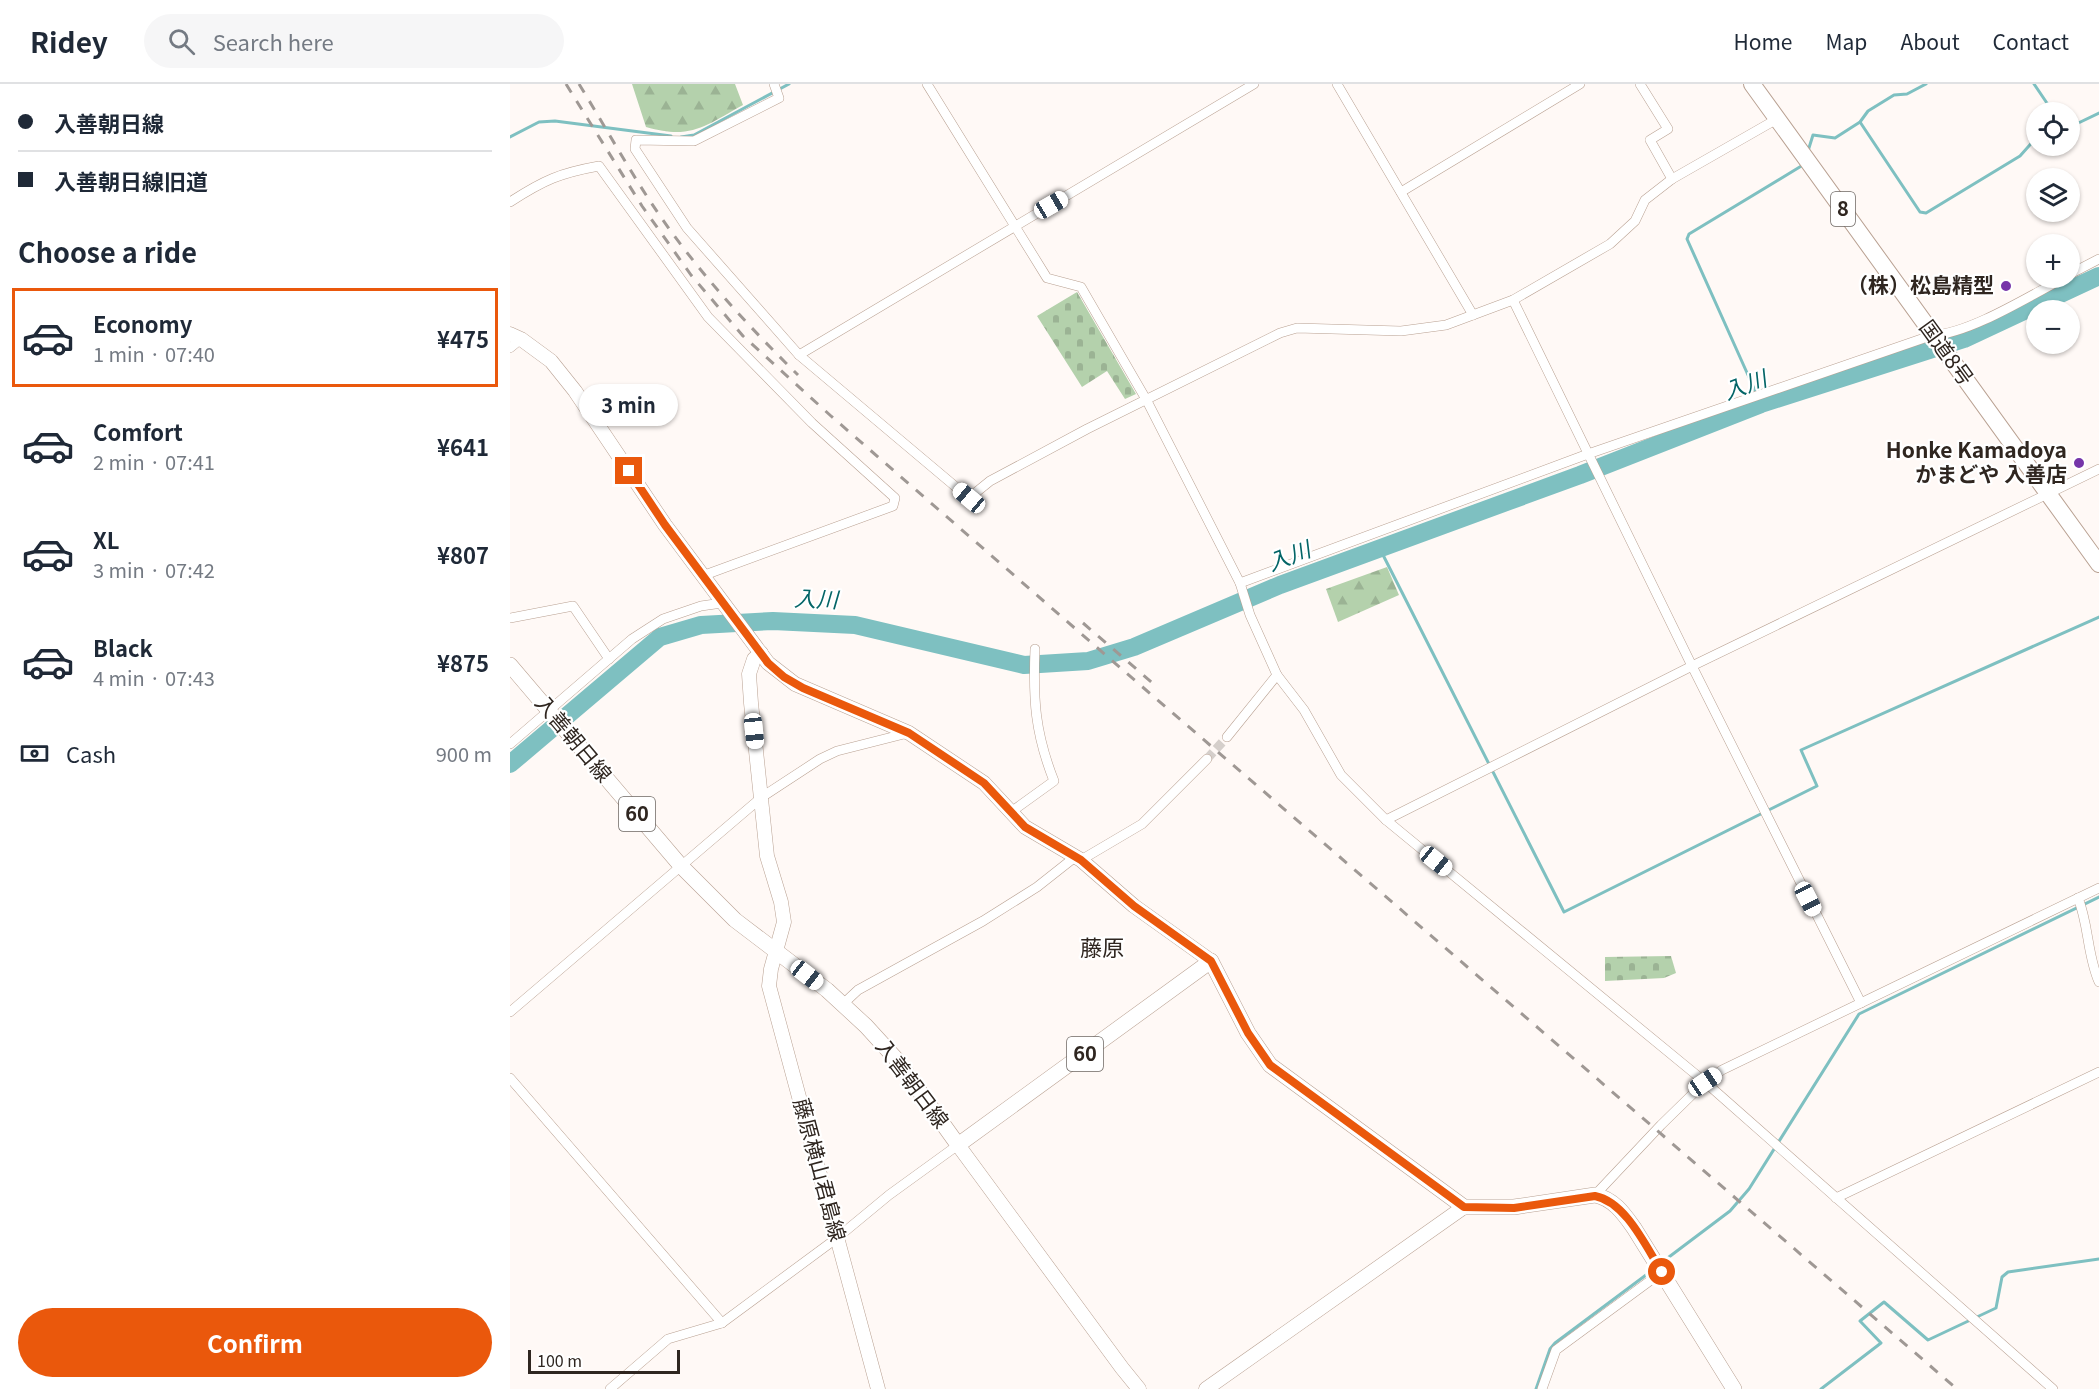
<!DOCTYPE html>
<html lang="en">
<head>
<meta charset="utf-8">
<style>
	:root { --surface:#fff; --page:#f6f6f7; --text:#1f2937; --muted:#747a83; --line:#e0e1e3; --accent:#ea580c }
	body { margin:0; font-family:Georgia,"Noto Sans JP",serif; background:var(--page); color:var(--text); height:100vh; display:flex; flex-direction:column; font-size:22px; white-space:nowrap }
	* { box-sizing:border-box; margin:0 }
	p { font-size:20px; color:var(--muted) }
	.icon { flex:none; width:33px; height:33px; fill:none; stroke:currentColor; stroke-width:2; stroke-linecap:round; stroke-linejoin:round }
	.map { position:relative; flex:1; overflow:hidden }
	.panel { display:flex; flex-direction:column; background:var(--surface); width:510px }
	.panel>* { flex:none }
	.hud { display:grid; align-content:center; height:132px; padding:0 18px; background:var(--surface) }
	.buttons { position:absolute; left:1516px; top:18px; display:grid; gap:12px }
	.buttons a { display:grid; place-items:center; width:54px; height:54px; border-radius:50%; background:var(--surface); box-shadow:0 2px 4px #0004; font-size:30px }
	.scale { position:absolute; left:18px; bottom:15px; width:152px; box-sizing:border-box; padding-left:6px; border:3px solid #2f2620; border-top:0; font-size:16px; line-height:21px; white-space:nowrap; color:#2f2620; -webkit-text-stroke:4px #fff; paint-order:stroke }
	.end { position:absolute; width:27px; height:27px; margin:-14px; border:8px solid #ea580c; background:#fff; box-shadow:0 0 0 3px #fff }
	.from { border-radius:50% }
	.bubble { position:absolute; height:42px; border-radius:21px; background:var(--surface); box-shadow:0 2px 4px #0004; font-size:20px; font-weight:700; line-height:42px; text-align:center }
	.car { position:absolute; width:18px; height:36px; margin:-18px -9px; border-radius:8px; box-shadow:0 0 4px 2px #0007; background:linear-gradient(#fff 24%,#345 0 40%,#fff 0 76%,#345 0 86%,#fff 0) }
	.hud b { display:flex; align-items:center; gap:21px; height:57px; font-size:22px }
	.hud b+b { border-top:2px solid var(--line) }
	.hud i { width:15px; height:15px; background:var(--text) }
	ul { padding:0; list-style:none }
	li { display:flex; align-items:center; gap:18px; height:99px; margin:0 12px 9px; padding:0 6px; border:3px solid transparent; border-radius:0px }
	li div { flex:1 }
	li b { display:block; font-size:22px }
	li em { font-style:normal; font-weight:700 }
	li.on { border-color:var(--accent) }
	li>.icon { width:54px; height:54px; stroke-width:1.5 }
	h2 { padding:0 18px; font-size:27px; line-height:72px }
	.pay { display:flex; align-items:center; gap:15px; height:66px; padding:0 18px; font-size:22px }
	.pay p { margin-inline-start:auto }
	.button { display:flex; gap:12px; margin-top:auto; padding:12px 18px }
	.button a { flex:1; height:69px; border-radius:36px; background:var(--accent); color:#fff; font-size:24px; font-weight:700; line-height:69px; text-align:center }
	header { display:flex; align-items:center; gap:36px; box-sizing:border-box; height:84px; padding:0 30px; background:var(--surface); border-bottom:2px solid var(--line) }
	header strong { font-size:28px }
	nav { display:flex; gap:33px; margin-inline-start:auto; font-size:21px }
	.search { width:420px; height:54px; background:var(--page); display:flex; align-items:center; gap:15px; box-sizing:border-box; padding:0 21px; border-radius:33px; color:var(--muted); font-size:22px }
	main { display:flex; flex:1; min-height:0 }
	.map>svg:first-child { display:block }
	.forest { fill:url(#forest-firs) }
	.cemetery { fill:url(#cemetery-stones) }
	.lines { fill:none; stroke-linecap:round; stroke-linejoin:round }
	.stream { stroke:#7ec0c1; stroke-width:3 }
	.river { stroke:#7ec0c1; stroke-width:18 }
	.street-tunnel { stroke:#d5cfcb; stroke-width:9; stroke-dasharray:9 4.5; stroke-linecap:butt }
	.street-casing { stroke:#b9a192; stroke-width:10 }
	.secondary-casing { stroke:#b9a192; stroke-width:15 }
	.primary-casing { stroke:#b9a192; stroke-width:16 }
	.highway-casing { stroke:#b9a192; stroke-width:18 }
	.street { stroke:#fff; stroke-width:9 }
	.secondary { stroke:#fff; stroke-width:14 }
	.primary { stroke:#fff; stroke-width:15 }
	.highway { stroke:#fff; stroke-width:16 }
	.rail { stroke:#9f9894; stroke-width:3; stroke-dasharray:10 10; stroke-linecap:butt }
	.route { stroke:#ea580c; stroke-width:8 }
	.poi-dot { fill:#7635a9; stroke:#fff; stroke-width:2 }
	.labels { text-anchor:middle; stroke-width:4.5; stroke-linejoin:round; paint-order:stroke }
	.shield { fill:#fff; stroke:#6d6763; stroke-width:1.5 }
	.shield-label { font-size:20px; font-weight:bold; fill:#2f2620 }
	.poi-label { font-size:21px; font-weight:bold; fill:#2f2620; stroke:#fff; text-anchor:end }
	.street-label { font-size:21px; fill:#2f2620; stroke:#fff }
	.water-label { font-size:22px; font-style:italic; fill:#036567; stroke:#fff }
	.neighbourhood-label { font-size:22px; fill:#2f2620; stroke:#fff }
</style>
</head>
<body>
<header>
<strong>Ridey</strong>
<div class="search"><svg class="icon" aria-label="search" viewBox="0 0 24 24"><circle cx="10" cy="10" r="6"/><path d="M15 15l6 6"/></svg>Search here</div>
<nav><a>Home</a><a>Map</a><a>About</a><a>Contact</a></nav>
</header>
<main>
<section class="panel">
<div class="hud">
<b><i class="from"></i>入善朝日線</b>
<b><i></i>入善朝日線旧道</b>
</div>
<h2>Choose a ride</h2>
<ul>
<li class="on"><svg class="icon" aria-label="car" viewBox="0 0 24 24"><path d="M5 17H2v-5l4-1 3-4h7l3 4 3 1v5h-3M9 17h6M6 11h13"/><circle cx="7" cy="17" r="2"/><circle cx="17" cy="17" r="2"/></svg><div><b>Economy</b><p>1 min · 07:40</p></div><em>¥475</em></li>
<li><svg class="icon" aria-label="car" viewBox="0 0 24 24"><path d="M5 17H2v-5l4-1 3-4h7l3 4 3 1v5h-3M9 17h6M6 11h13"/><circle cx="7" cy="17" r="2"/><circle cx="17" cy="17" r="2"/></svg><div><b>Comfort</b><p>2 min · 07:41</p></div><em>¥641</em></li>
<li><svg class="icon" aria-label="car" viewBox="0 0 24 24"><path d="M5 17H2v-5l4-1 3-4h7l3 4 3 1v5h-3M9 17h6M6 11h13"/><circle cx="7" cy="17" r="2"/><circle cx="17" cy="17" r="2"/></svg><div><b>XL</b><p>3 min · 07:42</p></div><em>¥807</em></li>
<li><svg class="icon" aria-label="car" viewBox="0 0 24 24"><path d="M5 17H2v-5l4-1 3-4h7l3 4 3 1v5h-3M9 17h6M6 11h13"/><circle cx="7" cy="17" r="2"/><circle cx="17" cy="17" r="2"/></svg><div><b>Black</b><p>4 min · 07:43</p></div><em>¥875</em></li>
</ul>
<div class="pay"><svg class="icon" aria-label="cash" viewBox="0 0 24 24"><path d="M3 7h18v10H3z"/><circle cx="12" cy="12" r="2"/></svg>Cash<p>900 m</p></div>
<div class="button"><a>Confirm</a></div>
</section>
<div class="map">
<svg width="1589" height="1305" viewBox="0 0 1589 1305">
	<defs>
		<pattern id="forest-firs" width="22" height="20" patternUnits="userSpaceOnUse" patternTransform="scale(1.5)"><rect width="22" height="20" fill="#b4d1ac"/><path d="M5 1l3.5 6h-7zM16 11l3.5 6h-7z" fill="#9bb394"/></pattern>
		<pattern id="cemetery-stones" width="16" height="16" patternUnits="userSpaceOnUse" patternTransform="scale(1.5)"><rect width="16" height="16" fill="#b4d1ac"/><path d="M2 7V4a2 2 0 0 1 4 0v3zM10 15v-3a2 2 0 0 1 4 0v3z" fill="#9bb394"/></pattern>
	</defs>
	<rect width="100%" height="100%" fill="#fff9f6"/>
	<g class="forest">
		<path d="M122 0H225L233 21C195 42 181 56 136 43Z"/>
		<polygon points="877,483 889,511 828,538 816,505"/>
	</g>
	<g class="cemetery">
		<polygon points="567,208 626,310 615,315 597,287 572,303 527,232"/>
		<polygon points="1161,872 1166,889 1154,894 1095,897 1095,873"/>
	</g>
	<g class="lines">
		<g class="stream">
			<polyline points="1524,0 1543,28"/>
			<polyline points="1350,38 1410,128 1416,129 1510,72 1527,53"/>
			<polyline points="1560,43 1589,29"/>
			<polyline points="0,53 29,38 45,37 161,52"/>
			<polyline points="171,53 184,51 279,0"/>
			<polyline points="1298,67 1303,51 1325,54 1350,38 1358,27 1384,11 1397,10 1416,0"/>
			<polyline points="1251,320 1177,155 1179,150 1293,81"/>
			<polyline points="870,465 1054,828 1307,702 1291,666 1589,533"/>
			<polyline points="1151,1179 1220,1127 1239,1105 1349,930 1589,813"/>
			<polyline points="1026,1305 1040,1265 1045,1259 1144,1185"/>
			<polyline points="1311,1305 1371,1259 1350,1237 1374,1218 1418,1256 1486,1224 1492,1193 1498,1188 1589,1175"/>
		</g>
		<polyline class="river" points="0,680 150,553 191,541 263,537 345,541 514,581 578,577 624,563 770,501 1070,391 1251,320 1454,255 1589,192"/>
		<polyline class="street-tunnel" points="697,675 717,653"/>
		<g class="street-casing">
			<g id="street">
				<polyline points="264,0 269,14 184,57 126,56 125,65 177,144 289,271 459,414 480,397 577,345 770,249 787,244 891,247 936,241 1003,216 1100,160 1125,137 1135,116 1162,95 1267,35"/>
				<polyline points="417,0 537,194 571,203 637,317 730,499 740,531 767,591 794,626 831,691 876,736 1195,998 1543,1305"/>
				<polyline points="827,0 963,231"/>
				<polyline points="1130,0 1158,45 1140,56 1162,95"/>
				<polyline points="891,108 1070,0"/>
				<path d="M0 118C34 96 50 89 89 82L198 233 302 339 385 414 383 422 192 492"/>
				<polyline points="1560,190 1589,175"/>
				<polyline points="1003,216 1182,582 1351,919"/>
				<polyline points="0,264 11,255"/>
				<polyline points="289,271 744,0"/>
				<path d="M730 499 1078 370 1423 251C1459 250 1521 211 1554 194"/>
				<polyline points="0,534 63,522 99,575"/>
				<polyline points="717,653 767,591"/>
				<polyline points="0,660 122,555 153,535 191,522 212,519"/>
				<path d="M501 728 544 697C525 649 523 616 525 565"/>
				<polyline points="876,736 1182,582 1589,385"/>
				<polyline points="571,776 632,740 697,675"/>
				<path d="M1568 814C1579 841 1577 871 1589 898"/>
				<polyline points="333,920 348,906 473,837 527,803 565,773"/>
				<polyline points="0,928 252,713 310,675 327,667 398,649"/>
				<polyline points="0,994 212,1239"/>
				<polyline points="1085,1111 1151,1041 1195,998 1212,986 1589,804"/>
				<polyline points="1326,1114 1589,988"/>
				<polyline points="100,1305 158,1255 212,1239 327,1154 379,1111 448,1061"/>
				<polyline points="1032,1305 1046,1266 1152,1188"/>
			</g>
		</g>
		<g class="secondary-casing">
			<g id="secondary">
				<polyline points="0,250 11,255 41,277 65,307 155,441 258,579 285,600 399,649 474,699 515,743 571,776 624,822 701,877"/>
				<polyline points="251,569 244,575 239,590 241,619 257,772 271,818 274,838 261,885 259,902 368,1305"/>
				<polyline points="448,1061 612,1284 629,1305"/>
				<polyline points="696,1305 954,1123"/>
			</g>
		</g>
		<g class="primary-casing">
			<path id="primary" d="M0 581 171 782 225 836 317 906 356 942 387 976 448 1061 701 877 738 949 760 981 954 1123H1004L1085 1111C1104 1115 1114 1130 1124 1144L1224 1305"/>
		</g>
		<g class="highway-casing">
			<polyline id="highway" points="1242,0 1589,480"/>
		</g>
		<use href="#street" class="street"/>
		<use href="#secondary" class="secondary"/>
		<use href="#primary" class="primary"/>
		<use href="#highway" class="highway"/>
		<g class="rail">
			<polyline points="56,0 132,122 181,191 233,252 321,332 614,587 1447,1305"/>
			<path d="M69 0C93 39 115 79 140 117 182 181 234 238 288 291"/>
			<polyline points="573,539 646,602"/>
		</g>
	</g>
	<g class="lines">
		<path class="route" d="M119 387 155 441 258 579 274 593 293 604 399 649 474 699 515 743 571 776 624 822 701 877 738 949 760 981 954 1123 1004 1124 1085 1112C1116 1118 1136 1163 1152 1188"/>
	</g>
	<g class="poi-dot">
		<circle cx="1496" cy="202" r="6"/>
		<circle cx="1569" cy="379" r="6"/>
	</g>
	<g class="labels">
		<g class="shield">
			<rect x="1321" y="108" width="24" height="34" rx="4.5"/>
			<rect x="109" y="713" width="36" height="34" rx="4.5"/>
			<rect x="557" y="953" width="36" height="34" rx="4.5"/>
		</g>
		<g class="shield-label">
			<text x="1333" y="132">8</text>
			<text x="127" y="737">60</text>
			<text x="575" y="977">60</text>
		</g>
		<g class="poi-label">
			<text x="1484" y="209">（株）松島精型</text>
			<text x="1557" y="374">Honke Kamadoya<tspan x="1557" dy="24">かまどや 入善店</tspan></text>
		</g>
		<g class="street-label">
			<text transform="translate(1436 269) rotate(54)" y="7">国道8号</text>
			<text transform="translate(63 655) rotate(50)" y="7">入善朝日線</text>
			<text transform="translate(402 1000) rotate(53)" y="7">入善朝日線</text>
			<text transform="translate(309 1086) rotate(75)" y="7">藤原横山君島線</text>
		</g>
		<g class="water-label">
			<text transform="translate(1235 301) rotate(-20)" y="8">入川</text>
			<text transform="translate(779 472) rotate(-21)" y="8">入川</text>
			<text transform="translate(306 515) rotate(2)" y="8">入川</text>
		</g>
		<g class="neighbourhood-label">
			<text x="592" y="872">藤原</text>
		</g>
	</g>
</svg>
<div class="buttons">
<a><svg class="icon" aria-label="locate" viewBox="0 0 24 24"><circle cx="12" cy="12" r="6"/><path d="M12 2v4M12 18v4M2 12h4M18 12h4"/></svg></a>
<a><svg class="icon" aria-label="layers" viewBox="0 0 24 24"><path d="M12 4l9 5-9 5-9-5zM3 14l9 5 9-5"/></svg></a>
<a>+</a>
<a>−</a>
</div>
<div class="scale">100 m</div>
<i class="end from" style="left:1152px;top:1188px"></i>
<i class="end" style="left:119px;top:387px"></i>
<div class="bubble" style="left:69px;top:300px;width:99px">3 min</div>
<i class="car" style="left:541px;top:121px;rotate:60deg"></i>
<i class="car" style="left:459px;top:414px;rotate:310deg"></i>
<i class="car" style="left:244px;top:647px;rotate:174deg"></i>
<i class="car" style="left:926px;top:777px;rotate:129deg"></i>
<i class="car" style="left:1298px;top:815px;rotate:153deg"></i>
<i class="car" style="left:297px;top:891px;rotate:128deg"></i>
<i class="car" style="left:1195px;top:998px;rotate:56deg"></i>
</div>
</main>
</body>
</html>
